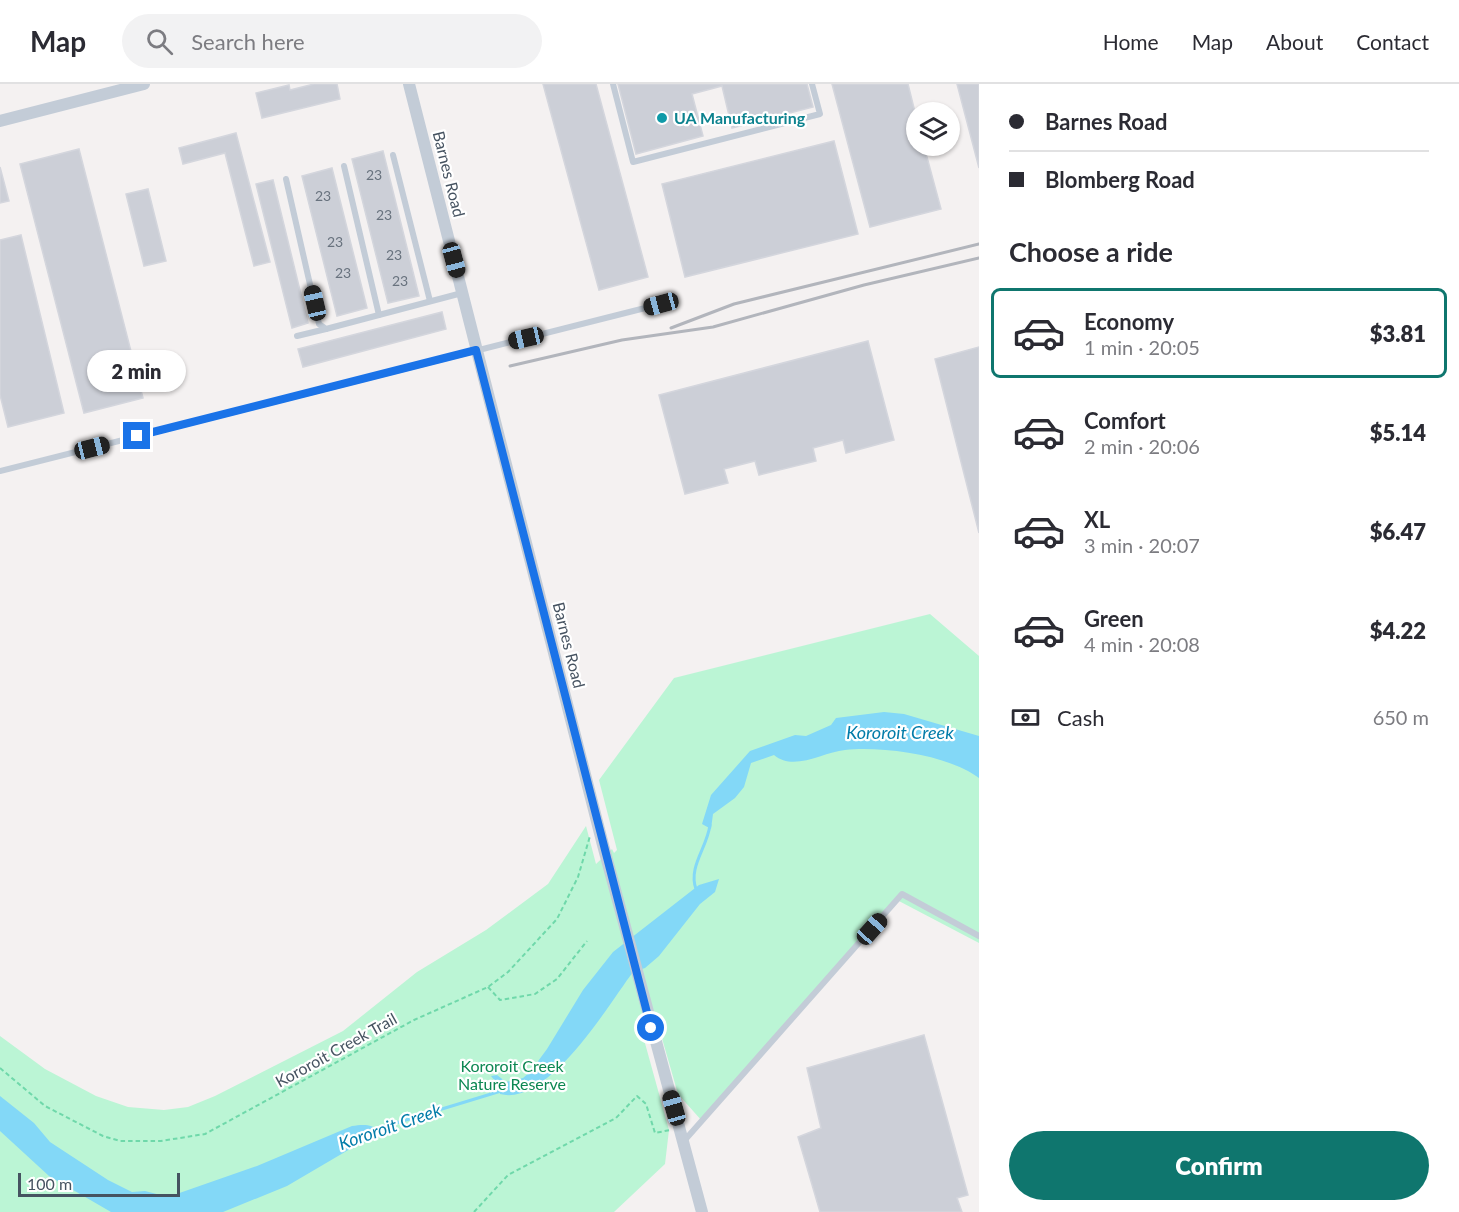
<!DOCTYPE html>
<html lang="en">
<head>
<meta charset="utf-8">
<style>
	:root { --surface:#fff; --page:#f2f2f3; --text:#2b2b33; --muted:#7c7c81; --line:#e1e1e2; --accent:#0f766e }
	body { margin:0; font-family:Lato,sans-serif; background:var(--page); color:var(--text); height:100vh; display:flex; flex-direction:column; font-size:22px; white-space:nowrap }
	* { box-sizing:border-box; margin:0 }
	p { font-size:20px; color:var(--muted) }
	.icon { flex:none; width:33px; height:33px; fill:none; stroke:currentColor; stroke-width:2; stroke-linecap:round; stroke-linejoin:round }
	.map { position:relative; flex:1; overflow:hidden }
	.panel { display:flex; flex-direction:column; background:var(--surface); width:480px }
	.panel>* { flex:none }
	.hud { display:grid; align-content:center; height:132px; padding:0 30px; background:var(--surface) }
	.buttons { position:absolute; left:906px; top:18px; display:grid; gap:12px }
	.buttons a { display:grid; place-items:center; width:54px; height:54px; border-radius:50%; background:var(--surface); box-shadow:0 2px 4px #0004; font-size:30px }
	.scale { position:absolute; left:18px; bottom:15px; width:162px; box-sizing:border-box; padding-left:6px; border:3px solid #465361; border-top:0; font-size:16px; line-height:21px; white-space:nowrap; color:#465361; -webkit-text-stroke:4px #fff; paint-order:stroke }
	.end { position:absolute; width:27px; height:27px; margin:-14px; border:8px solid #1a73e8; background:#fff; box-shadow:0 0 0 3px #fff }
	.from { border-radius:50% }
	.bubble { position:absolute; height:42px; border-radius:21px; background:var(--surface); box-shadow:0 2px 4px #0004; font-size:20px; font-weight:800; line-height:42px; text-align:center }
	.car { position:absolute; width:18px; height:36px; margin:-18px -9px; border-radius:8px; box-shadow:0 0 4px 2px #0007; background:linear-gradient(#222 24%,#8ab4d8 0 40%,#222 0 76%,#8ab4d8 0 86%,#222 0) }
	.hud b { display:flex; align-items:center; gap:21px; height:57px; font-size:22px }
	.hud b+b { border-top:2px solid var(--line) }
	.hud i { width:15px; height:15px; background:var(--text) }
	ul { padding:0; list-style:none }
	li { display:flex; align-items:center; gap:18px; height:90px; margin:0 12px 9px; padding:0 18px; border:3px solid transparent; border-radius:9px }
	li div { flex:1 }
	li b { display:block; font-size:22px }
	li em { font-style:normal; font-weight:800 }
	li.selected { border-color:var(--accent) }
	li>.icon { width:54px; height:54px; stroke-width:1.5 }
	h2 { padding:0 30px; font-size:27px; line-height:72px }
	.pay { display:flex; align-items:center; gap:15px; height:66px; padding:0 30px; font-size:22px }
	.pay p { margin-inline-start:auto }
	.primary-button { display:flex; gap:12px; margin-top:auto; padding:12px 30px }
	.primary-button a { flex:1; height:69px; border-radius:36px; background:var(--accent); color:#fff; font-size:24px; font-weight:800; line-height:69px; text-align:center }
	header { display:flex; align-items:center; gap:36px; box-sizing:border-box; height:84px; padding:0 30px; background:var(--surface); border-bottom:2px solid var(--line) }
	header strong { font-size:28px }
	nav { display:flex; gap:33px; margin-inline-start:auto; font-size:21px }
	.search { width:420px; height:54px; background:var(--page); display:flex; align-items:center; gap:15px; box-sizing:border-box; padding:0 21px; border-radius:33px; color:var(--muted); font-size:22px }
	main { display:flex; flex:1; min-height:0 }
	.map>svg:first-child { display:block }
	.green { fill:#bbf5d5 }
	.water { fill:#83d8f7 }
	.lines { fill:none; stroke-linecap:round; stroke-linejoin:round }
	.stream { stroke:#83d8f7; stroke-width:3 }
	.building { fill:#cccfd7; stroke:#d4d6dd; stroke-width:1.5 }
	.path { stroke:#6fd8aa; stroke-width:2; stroke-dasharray:4.5 3; stroke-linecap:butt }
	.service { stroke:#c3ccd7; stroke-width:6 }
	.minor { stroke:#c3ccd7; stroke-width:12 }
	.rail { stroke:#b2b5bc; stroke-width:3 }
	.route { stroke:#1a73e8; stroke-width:8 }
	.culture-dot { fill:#0f9aa8; stroke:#fff; stroke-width:2 }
	.labels { text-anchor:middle; stroke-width:4.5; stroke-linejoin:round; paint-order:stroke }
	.number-label { font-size:14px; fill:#68727e }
	.culture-label { font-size:16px; font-weight:bold; fill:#0d838f; stroke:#fff; text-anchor:start }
	.street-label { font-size:16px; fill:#465361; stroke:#fff }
	.park-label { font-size:16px; fill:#0c8752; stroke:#fff }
	.water-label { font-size:18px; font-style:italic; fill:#027ca9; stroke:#fff }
</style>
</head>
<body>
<header>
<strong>Map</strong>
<div class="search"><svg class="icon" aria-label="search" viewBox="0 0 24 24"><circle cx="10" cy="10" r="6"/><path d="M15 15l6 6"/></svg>Search here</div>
<nav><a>Home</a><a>Map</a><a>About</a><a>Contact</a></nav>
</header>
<main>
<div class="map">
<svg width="979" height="1128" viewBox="0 0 979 1128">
	<rect width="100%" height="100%" fill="#f4f1f1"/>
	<polygon class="green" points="930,530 979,572 979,859 897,816 702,1037 678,1010 657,937 643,952 669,1046 665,1080 614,1128 0,1128 0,952 45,985 96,1012 128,1023 164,1026 188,1023 215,1012 343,947 417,888 486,846 548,800 586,742 596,780 612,765 614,769 617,766 599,696 674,594"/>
	<g class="water">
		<path d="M884 628 904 630 979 652V694C949 671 882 662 845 666 823 668 794 688 774 671L751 679 744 703 735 714 713 730 711 745 702 740 711 711 750 667 795 651 806 652 831 641 836 634Z"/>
		<path d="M719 795 715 808 700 820 659 872 645 884 633 888C609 920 548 1023 500 1010L499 1002 491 992 497 991 506 998 523 994 530 988 547 965 583 906 613 868 699 801Z"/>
		<path d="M0 1012 34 1039 50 1058 108 1096 132 1108 145 1107 168 1113 257 1082 352 1042C361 1041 372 1039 378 1047L374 1054 350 1065 287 1102 223 1128H111L49 1092 0 1047Z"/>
	</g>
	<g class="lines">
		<g class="stream">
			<path d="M696 805C688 783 707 764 710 741"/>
			<polyline points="373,1046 501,1007"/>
		</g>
	</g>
	<g class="building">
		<polygon points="314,0 337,0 340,15 262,34 256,9 289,1 290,6"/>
		<polygon points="543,0 596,0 648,193 599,206"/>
		<polygon points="618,0 807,0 813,23 732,44 722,2 692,10 703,52 636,70"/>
		<polygon points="832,0 908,0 916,32 916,62 924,62 941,125 870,143"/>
		<polygon points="957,0 979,0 979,84"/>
		<polygon points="236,49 270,178 254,182 225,69 183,80 179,64"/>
		<polygon points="834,57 858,150 685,193 662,100"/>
		<polygon points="79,65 143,314 84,329 20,80"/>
		<polygon points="383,67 419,212 388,219 352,75"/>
		<polygon points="0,83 9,117 0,119"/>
		<polygon points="332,84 367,224 337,232 302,92"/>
		<polygon points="273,96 308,239 292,244 256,100"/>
		<polygon points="148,105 166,177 144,182 126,110"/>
		<polygon points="21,151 64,329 8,343 0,311 0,156"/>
		<polygon points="442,228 446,245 303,283 298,265"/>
		<polygon points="868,257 894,356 846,369 843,356 813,364 816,377 759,391 755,377 724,385 728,399 685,410 659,311"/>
		<polygon points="979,263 979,449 935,275"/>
		<polygon points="924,951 968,1111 957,1114 962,1128 820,1128 798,1053 821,1044 807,984"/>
	</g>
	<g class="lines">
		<g class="path">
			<polyline points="488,903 500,916 535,910 557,895 587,857"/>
			<polyline points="0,984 45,1022 103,1052 120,1057 161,1057 205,1050 414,936 488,903 508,888 557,835 578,793 590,752"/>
			<polyline points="474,1128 508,1091 616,1034 637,1012 646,1020 655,1049 670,1046"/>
		</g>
		<g class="service">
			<polyline points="613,0 633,78 820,30 812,0"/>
			<polyline points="393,71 430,217"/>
			<polyline points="344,82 379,231"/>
			<polyline points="286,95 319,240 326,245 462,209"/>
			<polyline points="297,252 326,245"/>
			<polyline points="0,387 661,220"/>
			<polyline points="684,1057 902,810 979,852"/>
		</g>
		<g class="minor">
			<polyline points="409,0 603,761 702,1128"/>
			<polyline points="0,37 144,0"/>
		</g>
		<g class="rail">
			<polyline points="671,244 734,220 979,160"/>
			<polyline points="510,282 622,256 713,243 864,201 979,174"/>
		</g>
	</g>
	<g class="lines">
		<polyline class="route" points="137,352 476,266 651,944"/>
	</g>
	<circle class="culture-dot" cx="662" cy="34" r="6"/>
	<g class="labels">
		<g class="number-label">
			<text x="374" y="96">23</text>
			<text x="323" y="117">23</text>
			<text x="384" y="136">23</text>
			<text x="335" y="163">23</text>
			<text x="394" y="176">23</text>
			<text x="343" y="194">23</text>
			<text x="400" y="202">23</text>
		</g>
		<g class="culture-label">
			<text x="674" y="40">UA Manufacturing</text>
		</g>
		<g class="street-label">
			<text transform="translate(449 90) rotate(76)" y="6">Barnes Road</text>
			<text transform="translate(569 561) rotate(76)" y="6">Barnes Road</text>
			<text transform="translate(336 966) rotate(-29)" y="6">Kororoit Creek Trail</text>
		</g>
		<g class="park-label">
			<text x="512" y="988">Kororoit Creek<tspan x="512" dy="18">Nature Reserve</tspan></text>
		</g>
		<g class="water-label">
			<text x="900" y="655">Kororoit Creek</text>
			<text transform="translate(390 1043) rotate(-19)" y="6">Kororoit Creek</text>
		</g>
	</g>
</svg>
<div class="buttons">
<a><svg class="icon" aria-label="layers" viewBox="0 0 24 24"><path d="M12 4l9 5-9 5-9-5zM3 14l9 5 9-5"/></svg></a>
</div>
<div class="scale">100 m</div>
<i class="end from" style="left:651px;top:944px"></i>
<i class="end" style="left:137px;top:352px"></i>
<div class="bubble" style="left:87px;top:266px;width:99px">2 min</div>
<i class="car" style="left:454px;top:176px;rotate:165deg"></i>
<i class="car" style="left:315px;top:219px;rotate:347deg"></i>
<i class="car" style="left:661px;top:220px;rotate:255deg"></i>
<i class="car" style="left:526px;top:254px;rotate:257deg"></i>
<i class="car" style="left:92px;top:364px;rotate:76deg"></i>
<i class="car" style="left:872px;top:845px;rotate:42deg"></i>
<i class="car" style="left:674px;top:1024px;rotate:344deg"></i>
</div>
<section class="panel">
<div class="hud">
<b><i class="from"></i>Barnes Road</b>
<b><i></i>Blomberg Road</b>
</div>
<h2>Choose a ride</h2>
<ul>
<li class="selected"><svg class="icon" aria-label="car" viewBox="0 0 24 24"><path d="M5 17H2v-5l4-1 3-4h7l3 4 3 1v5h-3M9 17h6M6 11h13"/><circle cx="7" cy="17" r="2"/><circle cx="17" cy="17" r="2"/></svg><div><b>Economy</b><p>1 min · 20:05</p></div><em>$3.81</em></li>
<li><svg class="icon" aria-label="car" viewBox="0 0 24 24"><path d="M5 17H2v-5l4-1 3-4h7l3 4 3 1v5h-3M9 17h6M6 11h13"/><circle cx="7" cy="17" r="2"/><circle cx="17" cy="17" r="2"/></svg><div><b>Comfort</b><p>2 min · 20:06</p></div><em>$5.14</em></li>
<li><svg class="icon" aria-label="car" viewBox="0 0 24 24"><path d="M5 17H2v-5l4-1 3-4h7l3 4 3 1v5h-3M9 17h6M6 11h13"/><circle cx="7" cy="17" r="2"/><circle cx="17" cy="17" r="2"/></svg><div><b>XL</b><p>3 min · 20:07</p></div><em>$6.47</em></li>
<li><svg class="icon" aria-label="car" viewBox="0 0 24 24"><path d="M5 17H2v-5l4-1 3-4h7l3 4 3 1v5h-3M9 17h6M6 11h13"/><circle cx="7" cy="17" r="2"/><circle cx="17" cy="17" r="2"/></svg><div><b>Green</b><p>4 min · 20:08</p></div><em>$4.22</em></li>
</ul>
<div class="pay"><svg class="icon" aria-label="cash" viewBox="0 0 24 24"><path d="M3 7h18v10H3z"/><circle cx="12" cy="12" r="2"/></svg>Cash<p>650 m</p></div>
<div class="primary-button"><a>Confirm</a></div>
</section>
</main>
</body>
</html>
